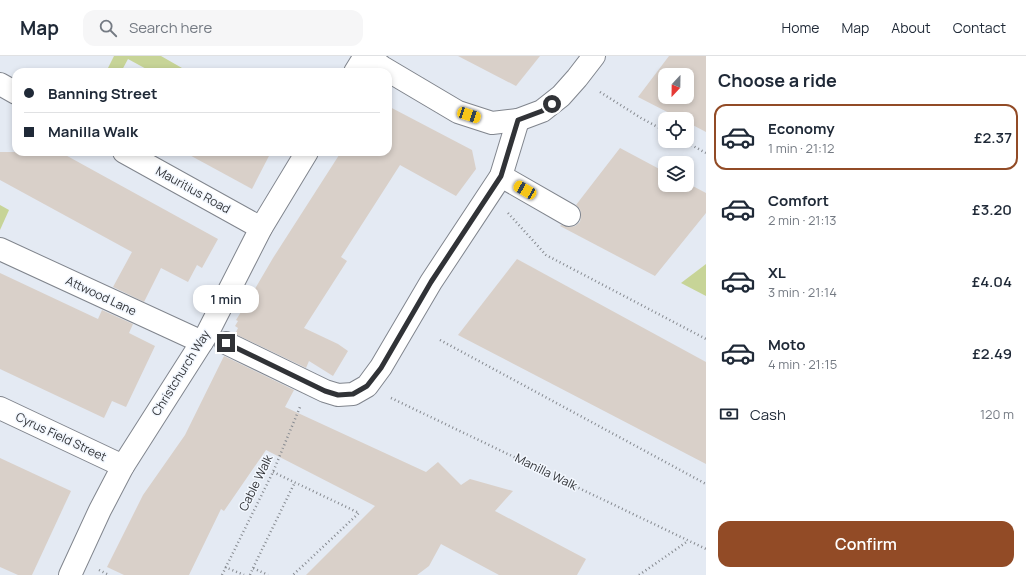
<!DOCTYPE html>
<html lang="en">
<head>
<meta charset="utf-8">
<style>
	:root { --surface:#fff; --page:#f6f6f7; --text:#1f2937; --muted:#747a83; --line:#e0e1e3; --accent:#924b26 }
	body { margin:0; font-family:Manrope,sans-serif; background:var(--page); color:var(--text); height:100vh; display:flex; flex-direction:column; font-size:15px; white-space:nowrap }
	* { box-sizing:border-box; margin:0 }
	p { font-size:13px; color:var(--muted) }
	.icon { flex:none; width:22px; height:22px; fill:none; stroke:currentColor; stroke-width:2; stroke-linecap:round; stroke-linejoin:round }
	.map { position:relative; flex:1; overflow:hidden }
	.panel { display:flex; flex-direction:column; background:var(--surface); width:320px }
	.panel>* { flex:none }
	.banner { position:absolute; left:12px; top:12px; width:380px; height:88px; border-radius:12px; box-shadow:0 2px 6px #0003; display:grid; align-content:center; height:88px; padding:0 12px; background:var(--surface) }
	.needle { width:26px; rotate:202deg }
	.tools { position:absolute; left:658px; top:12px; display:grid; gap:8px }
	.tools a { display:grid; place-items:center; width:36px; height:36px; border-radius:8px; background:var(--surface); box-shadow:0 2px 6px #0003; font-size:20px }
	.end { position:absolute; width:18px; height:18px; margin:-9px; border:5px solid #313337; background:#fff; box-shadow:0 0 0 2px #fff }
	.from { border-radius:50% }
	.bubble { position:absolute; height:28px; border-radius:12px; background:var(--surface); box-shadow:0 2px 6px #0003; font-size:13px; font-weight:600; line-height:28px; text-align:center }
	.car { position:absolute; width:12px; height:24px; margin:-12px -6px; border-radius:5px; box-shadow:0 0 3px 1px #0007; background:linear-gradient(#f5c518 24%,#345 0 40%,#f5c518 0 76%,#345 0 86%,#f5c518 0) }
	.banner b { display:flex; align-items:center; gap:14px; height:38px; font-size:15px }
	.banner b+b { border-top:1px solid var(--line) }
	.banner i { width:10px; height:10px; background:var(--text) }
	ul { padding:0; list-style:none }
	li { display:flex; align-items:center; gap:12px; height:66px; margin:0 8px 6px; padding:0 4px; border:2px solid transparent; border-radius:12px }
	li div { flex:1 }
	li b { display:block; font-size:15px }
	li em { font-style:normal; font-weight:600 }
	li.on { border-color:var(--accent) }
	li>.icon { width:36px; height:36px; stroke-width:1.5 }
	h2 { padding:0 12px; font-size:18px; line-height:48px }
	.pay { display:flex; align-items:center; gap:10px; height:44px; padding:0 12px; font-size:15px }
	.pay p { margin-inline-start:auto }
	.primary-button { display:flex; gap:8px; margin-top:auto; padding:8px 12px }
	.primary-button a { flex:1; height:46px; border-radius:12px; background:var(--accent); color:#fff; font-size:16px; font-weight:600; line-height:46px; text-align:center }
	header { display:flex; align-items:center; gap:24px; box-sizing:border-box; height:56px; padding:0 20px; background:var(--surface); border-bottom:1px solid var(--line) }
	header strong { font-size:19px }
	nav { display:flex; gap:22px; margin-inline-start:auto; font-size:14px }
	.search { width:280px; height:36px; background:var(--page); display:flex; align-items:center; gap:10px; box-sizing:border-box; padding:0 14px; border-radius:12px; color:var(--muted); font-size:15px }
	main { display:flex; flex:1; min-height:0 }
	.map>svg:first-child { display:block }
	.green { fill:#c7d497 }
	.building { fill:#d9d0c9; fill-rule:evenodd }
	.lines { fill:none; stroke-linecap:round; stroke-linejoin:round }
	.minor-casing { stroke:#80858d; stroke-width:24 }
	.path { stroke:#868a90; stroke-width:2.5; stroke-dasharray:1 3; stroke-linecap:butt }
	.minor { stroke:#fff; stroke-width:22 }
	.route { stroke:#313337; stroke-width:5 }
	.labels { text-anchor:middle; stroke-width:3; stroke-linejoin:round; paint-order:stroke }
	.street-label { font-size:12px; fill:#313337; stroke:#f2f7fe }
</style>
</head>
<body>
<header>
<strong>Map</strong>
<div class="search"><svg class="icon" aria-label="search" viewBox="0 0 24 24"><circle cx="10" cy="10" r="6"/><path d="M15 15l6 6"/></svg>Search here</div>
<nav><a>Home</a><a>Map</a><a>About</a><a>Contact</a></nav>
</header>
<main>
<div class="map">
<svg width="706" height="519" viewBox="0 0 706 519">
	<rect width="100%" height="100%" fill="#e4eaf3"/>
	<g class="green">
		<polygon points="114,0 161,0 182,12 180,16 149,16 150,15 128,3 121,16 106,16"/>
		<polygon points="0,149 9,154 0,174"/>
		<polygon points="706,208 706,240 681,227"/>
	</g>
	<g class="building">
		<polygon points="458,0 540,0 516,30"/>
		<path d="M669 0H706V76L687 66V63H681L638 41ZM665 19H687V41H665Z"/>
		<polygon points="388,50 472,94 476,113 456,140 400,109 341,201 347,205 304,272 338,288 348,295 333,320 309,305 306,312 235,278 238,272 235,270 238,265 236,264 249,243 273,202 341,96 388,96"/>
		<polygon points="620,92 665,116 665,129 687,129 687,127 706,137 706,157 655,220 560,170 561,169 569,171 575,170 580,166 581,159 580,153 576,149"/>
		<polygon points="0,96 60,96 218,183 202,212 197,209 188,226 161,212 144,246 113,231 132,196 0,124"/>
		<polygon points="184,96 271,96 252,133"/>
		<polygon points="517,203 706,306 706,408 458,279"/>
		<polygon points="0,217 98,263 102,254 133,268 129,277 155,290 126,351 112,345 104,362 0,313"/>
		<polygon points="224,300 294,334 285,351 426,416 438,406 461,429 470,423 513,435 495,455 586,503 577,519 499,519 441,488 429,510 417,519 306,519 375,450 266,394 224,455 221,453 189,519 124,519 107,511 143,439 185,379"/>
		<polygon points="0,402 71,435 32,519 18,519 0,511"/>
	</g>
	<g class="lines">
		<g class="minor-casing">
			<g id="minor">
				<polyline points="368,0 382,11 458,56 492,67 518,64 542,55 561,40 577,22 594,0"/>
				<polyline points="355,16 365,0"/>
				<polyline points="0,28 16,37"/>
				<polyline points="124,96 261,172"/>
				<polyline points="501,120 569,159"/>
				<polyline points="0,193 202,286"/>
				<polyline points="226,287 325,335 338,339 353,338 367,330 381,311 431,226 501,120 518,64"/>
				<polyline points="0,352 123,410"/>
				<polyline points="70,519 100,454 123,410 207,278 261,172 307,96"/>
			</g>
		</g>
		<g class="path">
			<polyline points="600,36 641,62 665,75"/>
			<polyline points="684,85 706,97"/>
			<polyline points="508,157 546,199 706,283"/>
			<polyline points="440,284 706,428"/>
			<polyline points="391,342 706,493"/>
			<polyline points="273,416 359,457 293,519"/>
			<polyline points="225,511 244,519"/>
			<polyline points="253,512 295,426"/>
			<polyline points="99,514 109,519"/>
			<polyline points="222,519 273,416 300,351"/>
			<polyline points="250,519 253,512 268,519"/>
			<polyline points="639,519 688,485"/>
		</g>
		<use href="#minor" class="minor"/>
	</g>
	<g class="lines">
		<polyline class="route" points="226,287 325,335 338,339 353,338 367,330 381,312 431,226 501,120 518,64 542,55 552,48"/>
	</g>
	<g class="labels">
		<g class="street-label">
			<text transform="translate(193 134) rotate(29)" y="4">Mauritius Road</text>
			<text transform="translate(101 240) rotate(25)" y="4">Attwood Lane</text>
			<text transform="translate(181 317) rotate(-58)" y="4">Christchurch Way</text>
			<text transform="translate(61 381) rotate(25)" y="4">Cyrus Field Street</text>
			<text transform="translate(546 416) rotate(26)" y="4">Manilla Walk</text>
			<text transform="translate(256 427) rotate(-64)" y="4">Cable Walk</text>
		</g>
	</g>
</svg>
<div class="tools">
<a><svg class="needle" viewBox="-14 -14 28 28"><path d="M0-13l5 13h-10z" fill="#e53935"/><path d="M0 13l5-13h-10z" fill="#747a83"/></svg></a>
<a><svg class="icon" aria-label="locate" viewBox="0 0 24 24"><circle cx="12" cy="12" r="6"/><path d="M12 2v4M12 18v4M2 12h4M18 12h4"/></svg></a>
<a><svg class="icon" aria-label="layers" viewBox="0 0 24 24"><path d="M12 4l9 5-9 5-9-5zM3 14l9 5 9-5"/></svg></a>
</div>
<i class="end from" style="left:552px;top:48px"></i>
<i class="end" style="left:226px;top:287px"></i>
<div class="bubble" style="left:193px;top:229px;width:66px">1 min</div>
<i class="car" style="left:469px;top:59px;rotate:108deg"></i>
<i class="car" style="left:525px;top:134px;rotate:300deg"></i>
<div class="banner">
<b><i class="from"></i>Banning Street</b>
<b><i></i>Manilla Walk</b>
</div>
</div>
<section class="panel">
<h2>Choose a ride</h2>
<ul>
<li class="on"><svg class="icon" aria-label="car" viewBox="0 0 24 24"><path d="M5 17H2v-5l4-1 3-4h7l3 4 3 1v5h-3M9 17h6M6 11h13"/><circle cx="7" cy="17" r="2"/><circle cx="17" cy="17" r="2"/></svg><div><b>Economy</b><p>1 min · 21:12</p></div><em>£2.37</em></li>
<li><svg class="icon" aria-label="car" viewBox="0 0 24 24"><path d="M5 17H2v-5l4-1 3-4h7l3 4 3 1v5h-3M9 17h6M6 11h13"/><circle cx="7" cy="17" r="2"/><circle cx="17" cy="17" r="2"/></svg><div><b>Comfort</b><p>2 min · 21:13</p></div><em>£3.20</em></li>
<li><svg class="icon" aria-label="car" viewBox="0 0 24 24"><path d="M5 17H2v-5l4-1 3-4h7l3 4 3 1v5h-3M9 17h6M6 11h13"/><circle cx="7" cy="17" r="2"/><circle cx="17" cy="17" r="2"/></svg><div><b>XL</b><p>3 min · 21:14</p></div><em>£4.04</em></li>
<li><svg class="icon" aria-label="car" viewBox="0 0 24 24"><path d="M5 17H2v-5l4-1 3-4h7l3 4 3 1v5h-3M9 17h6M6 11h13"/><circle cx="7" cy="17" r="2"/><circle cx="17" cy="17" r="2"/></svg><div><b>Moto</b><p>4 min · 21:15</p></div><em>£2.49</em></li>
</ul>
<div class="pay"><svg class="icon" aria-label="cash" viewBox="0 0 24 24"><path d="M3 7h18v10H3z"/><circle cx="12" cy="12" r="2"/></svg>Cash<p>120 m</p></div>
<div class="primary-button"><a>Confirm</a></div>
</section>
</main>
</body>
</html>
